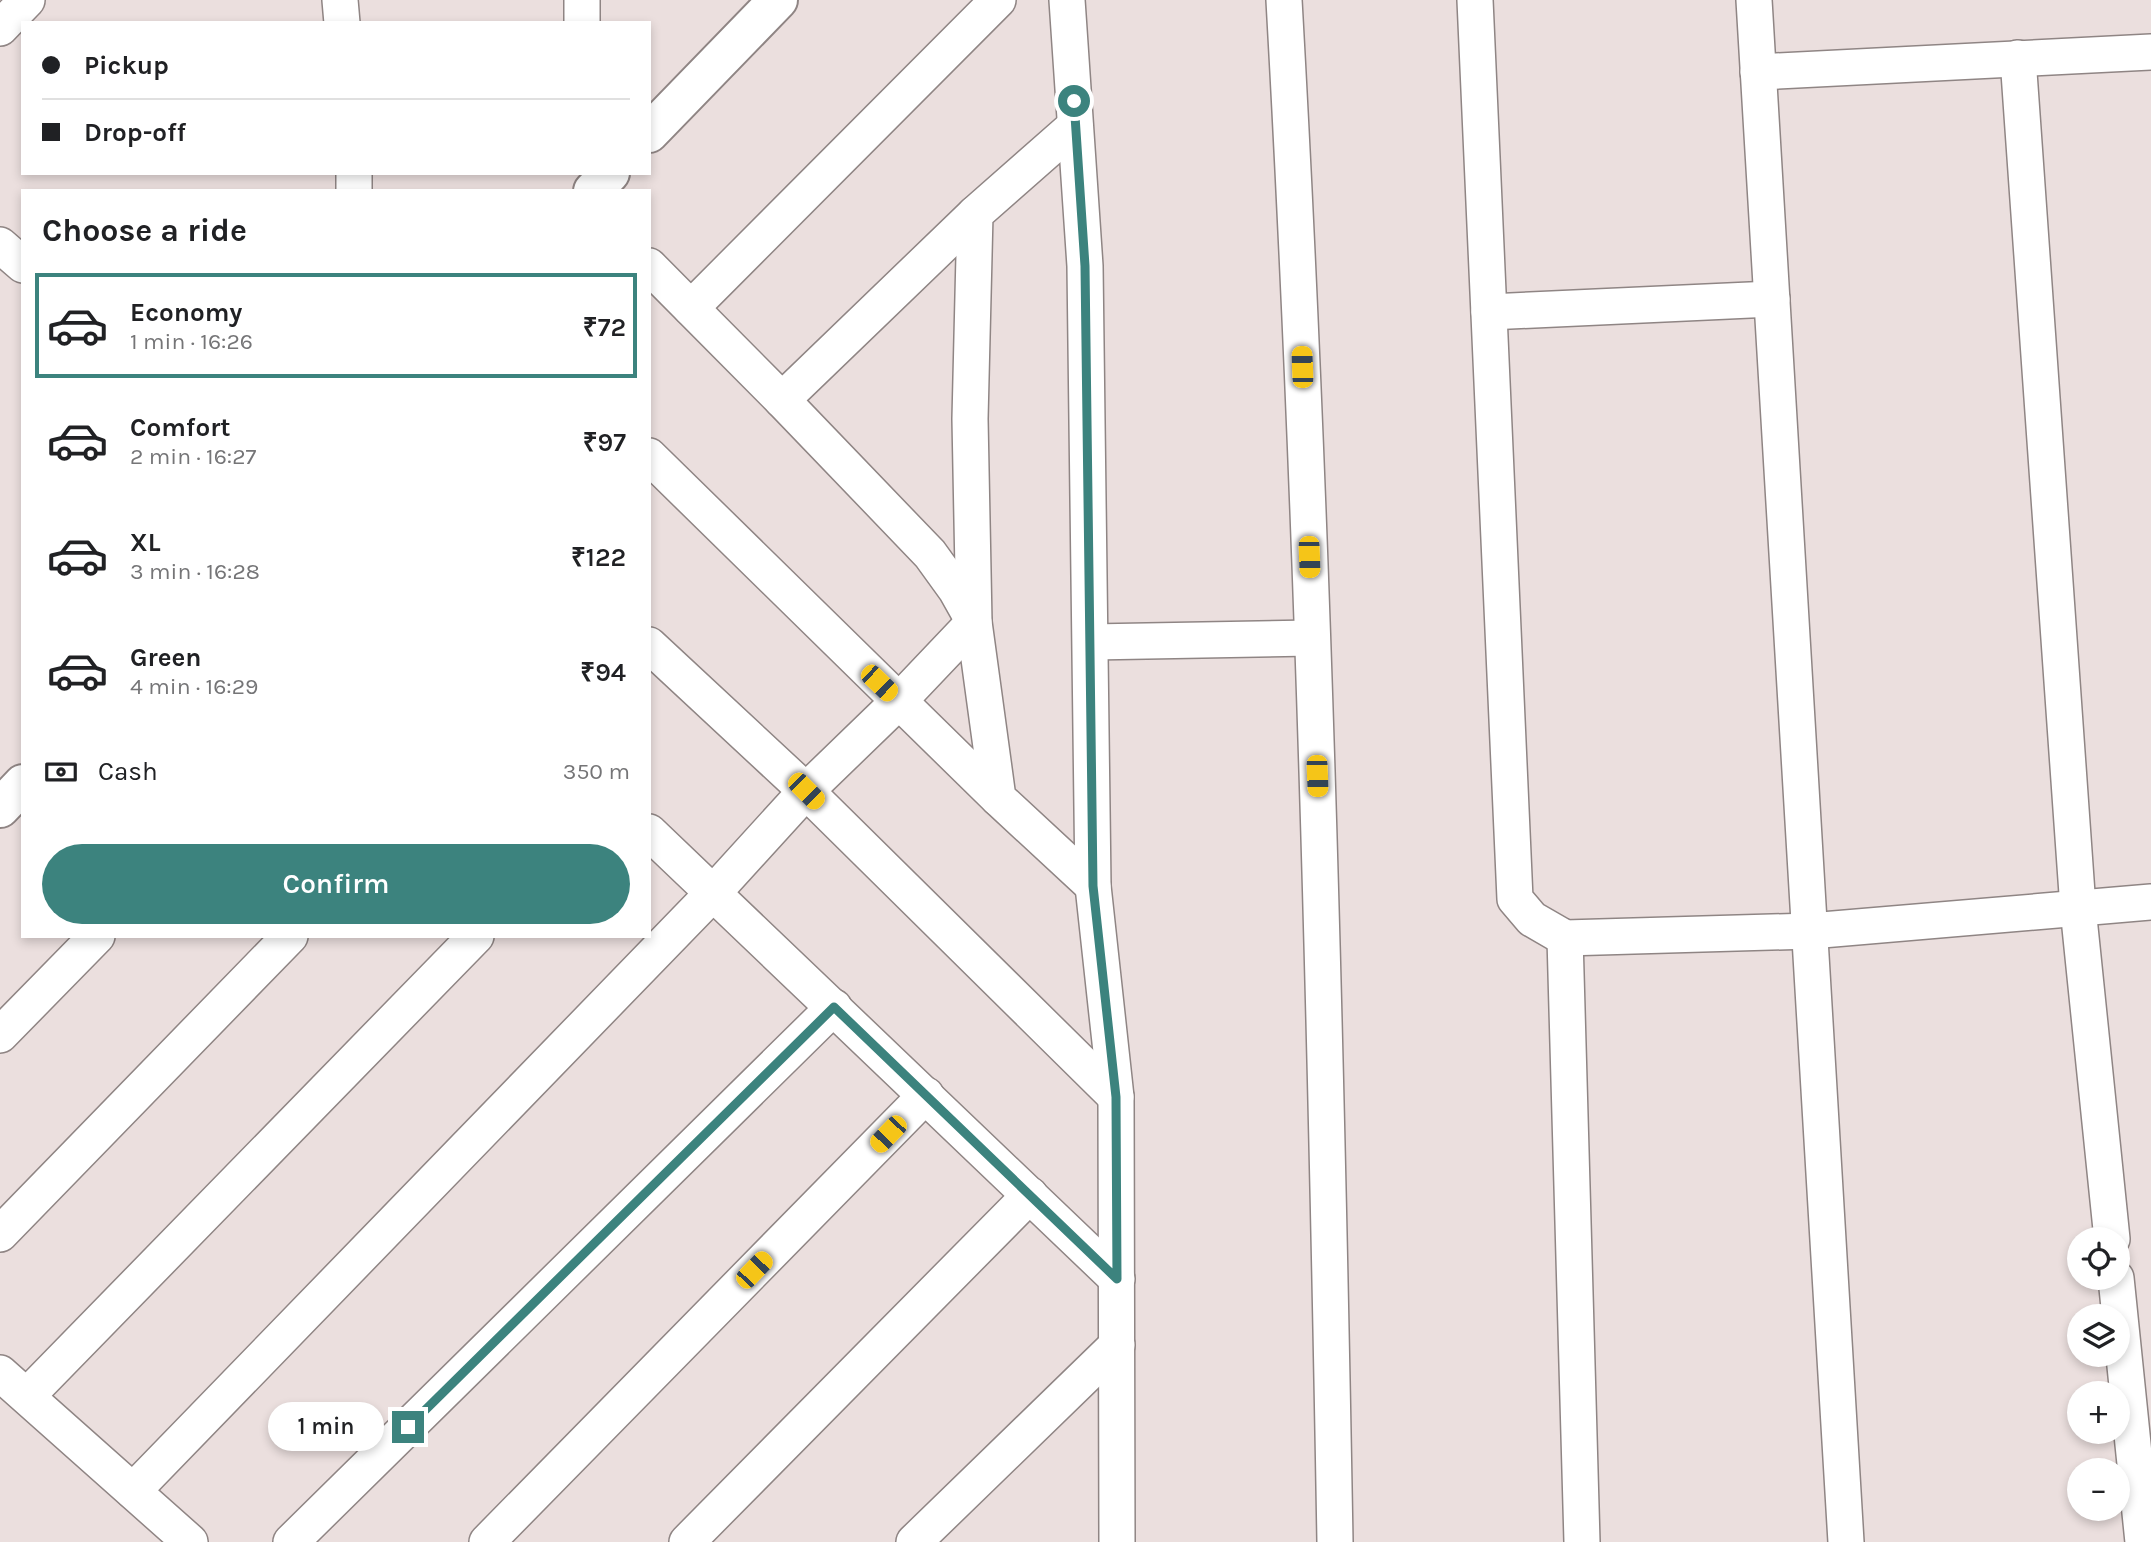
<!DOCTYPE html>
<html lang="en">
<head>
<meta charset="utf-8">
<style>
	:root { --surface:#fff; --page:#f6f6f6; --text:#202124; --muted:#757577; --line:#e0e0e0; --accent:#3c837e }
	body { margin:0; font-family:Karla,sans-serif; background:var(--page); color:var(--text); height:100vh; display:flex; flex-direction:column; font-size:26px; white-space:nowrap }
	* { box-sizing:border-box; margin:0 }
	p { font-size:23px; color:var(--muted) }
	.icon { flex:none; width:38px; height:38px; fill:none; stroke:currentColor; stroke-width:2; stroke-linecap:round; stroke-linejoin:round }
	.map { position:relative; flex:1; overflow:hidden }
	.side { position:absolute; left:21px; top:189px; width:630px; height:749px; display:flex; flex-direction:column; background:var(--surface); border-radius:0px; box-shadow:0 4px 10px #0003 }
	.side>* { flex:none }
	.top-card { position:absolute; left:21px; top:21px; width:630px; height:154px; border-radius:0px; box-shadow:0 4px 10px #0003; display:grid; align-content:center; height:154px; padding:0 21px; background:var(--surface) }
	.buttons { position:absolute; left:2067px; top:1227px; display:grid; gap:14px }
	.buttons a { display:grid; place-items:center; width:63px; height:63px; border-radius:50%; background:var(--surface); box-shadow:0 4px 10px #0003; font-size:35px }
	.end { position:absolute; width:32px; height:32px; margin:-16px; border:9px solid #3c837e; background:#fff; box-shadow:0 0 0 4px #fff }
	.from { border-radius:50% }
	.bubble { position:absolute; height:49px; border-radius:24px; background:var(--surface); box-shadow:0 4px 10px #0003; font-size:23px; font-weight:600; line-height:49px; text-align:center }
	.car { position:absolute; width:21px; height:42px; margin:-21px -10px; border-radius:9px; box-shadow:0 0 5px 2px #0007; background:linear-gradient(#f5c518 24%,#345 0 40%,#f5c518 0 76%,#345 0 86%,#f5c518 0) }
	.top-card b { display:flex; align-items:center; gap:24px; height:66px; font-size:26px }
	.top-card b+b { border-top:2px solid var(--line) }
	.top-card i { width:18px; height:18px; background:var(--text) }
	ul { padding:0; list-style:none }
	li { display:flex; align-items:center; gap:21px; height:105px; margin:0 14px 10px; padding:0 7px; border:4px solid transparent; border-radius:0px }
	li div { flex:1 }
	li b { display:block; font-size:26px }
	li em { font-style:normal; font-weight:600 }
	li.active { border-color:var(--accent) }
	li>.icon { width:63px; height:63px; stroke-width:1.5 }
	h2 { padding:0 21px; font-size:32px; line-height:84px }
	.pay { display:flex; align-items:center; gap:18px; height:77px; padding:0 21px; font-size:26px }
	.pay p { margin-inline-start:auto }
	.action { display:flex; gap:14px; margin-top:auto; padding:14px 21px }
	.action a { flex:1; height:80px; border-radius:42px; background:var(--accent); color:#fff; font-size:28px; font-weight:600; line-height:80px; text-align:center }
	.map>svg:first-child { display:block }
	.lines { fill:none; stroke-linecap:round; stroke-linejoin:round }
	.minor-casing { stroke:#8f8584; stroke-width:38 }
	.tertiary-casing { stroke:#8f8584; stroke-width:42 }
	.minor { stroke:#fff; stroke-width:35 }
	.tertiary { stroke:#fff; stroke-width:38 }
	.route { stroke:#3c837e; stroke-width:9 }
</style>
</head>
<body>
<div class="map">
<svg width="2151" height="1542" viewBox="0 0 2151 1542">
	<rect width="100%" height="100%" fill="#ebdfde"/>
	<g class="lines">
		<g class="minor-casing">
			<g id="minor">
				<polyline points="340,0 342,23"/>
				<polyline points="582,0 582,23"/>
				<polyline points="1067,0 1085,266 1093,886 1116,1097 1117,1542"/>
				<path d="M1284 0C1313 514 1326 1028 1335 1542"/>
				<polyline points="1475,0 1515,899 1532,919 1565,938 1810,931 2151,902"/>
				<polyline points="1754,0 1846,1542"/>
				<polyline points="0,28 27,0"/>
				<polyline points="2018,58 2078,908 2112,1239"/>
				<polyline points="1758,72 2151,52"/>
				<polyline points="354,173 354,191"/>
				<polyline points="0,245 23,265"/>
				<polyline points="649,266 782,400 930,554 956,590 974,622 998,798 1093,886"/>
				<polyline points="691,308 998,0"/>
				<polyline points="1489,312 1772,299"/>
				<polyline points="782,400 975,214"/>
				<polyline points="649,456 998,798"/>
				<polyline points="1091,642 1312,638"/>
				<polyline points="649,645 806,791 1116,1097"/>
				<polyline points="649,832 1117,1279"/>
				<polyline points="1565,938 1582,1542"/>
				<polyline points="0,1035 97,936"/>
				<polyline points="0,1234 290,936"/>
				<polyline points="2116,1278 2143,1542"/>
				<polyline points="0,1373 190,1542"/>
				<polyline points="27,1396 476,936"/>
				<polyline points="133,1491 714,892 806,791 898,702 974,622 970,419 975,214 1075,126"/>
				<polyline points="291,1542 834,1007"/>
				<polyline points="487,1542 926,1095"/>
				<polyline points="687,1542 1030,1195"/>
				<polyline points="914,1542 1117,1345"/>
			</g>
		</g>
		<g class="tertiary-casing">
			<g id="tertiary">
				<polyline points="649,133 778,0"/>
				<polyline points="593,191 610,173"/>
				<polyline points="0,808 23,784"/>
			</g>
		</g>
		<use href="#minor" class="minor"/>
		<use href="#tertiary" class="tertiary"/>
	</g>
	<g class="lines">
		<polyline class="route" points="408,1427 834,1007 1117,1279 1116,1097 1093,886 1085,266 1074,101"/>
	</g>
</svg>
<div class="buttons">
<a><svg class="icon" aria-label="locate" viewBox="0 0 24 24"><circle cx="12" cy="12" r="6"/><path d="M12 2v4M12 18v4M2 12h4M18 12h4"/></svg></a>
<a><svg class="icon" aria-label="layers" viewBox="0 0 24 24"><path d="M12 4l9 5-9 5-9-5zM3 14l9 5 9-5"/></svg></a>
<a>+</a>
<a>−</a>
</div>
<i class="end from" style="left:1074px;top:101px"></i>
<i class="end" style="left:408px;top:1427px"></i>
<div class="bubble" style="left:268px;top:1402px;width:116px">1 min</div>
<i class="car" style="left:1302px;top:367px;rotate:358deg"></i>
<i class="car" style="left:1309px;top:557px;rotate:178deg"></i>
<i class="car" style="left:879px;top:683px;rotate:134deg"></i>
<i class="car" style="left:1317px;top:776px;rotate:178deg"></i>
<i class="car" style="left:806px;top:791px;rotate:135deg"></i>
<i class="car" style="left:888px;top:1134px;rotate:224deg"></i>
<i class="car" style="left:754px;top:1270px;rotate:44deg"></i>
<div class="top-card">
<b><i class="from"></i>Pickup</b>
<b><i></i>Drop-off</b>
</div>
<section class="side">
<h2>Choose a ride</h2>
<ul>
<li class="active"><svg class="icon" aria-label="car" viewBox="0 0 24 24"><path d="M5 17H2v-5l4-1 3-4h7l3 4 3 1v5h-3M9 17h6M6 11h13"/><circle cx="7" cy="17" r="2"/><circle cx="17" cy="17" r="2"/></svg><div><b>Economy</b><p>1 min · 16:26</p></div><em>₹72</em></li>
<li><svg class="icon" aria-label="car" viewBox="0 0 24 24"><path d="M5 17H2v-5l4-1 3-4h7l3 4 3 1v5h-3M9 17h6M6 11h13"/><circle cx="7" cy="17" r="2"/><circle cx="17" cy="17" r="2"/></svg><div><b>Comfort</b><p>2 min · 16:27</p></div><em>₹97</em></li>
<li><svg class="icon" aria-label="car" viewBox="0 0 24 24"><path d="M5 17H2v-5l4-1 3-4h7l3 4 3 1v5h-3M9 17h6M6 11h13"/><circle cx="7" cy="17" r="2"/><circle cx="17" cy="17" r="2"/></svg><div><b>XL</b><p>3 min · 16:28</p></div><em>₹122</em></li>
<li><svg class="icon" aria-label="car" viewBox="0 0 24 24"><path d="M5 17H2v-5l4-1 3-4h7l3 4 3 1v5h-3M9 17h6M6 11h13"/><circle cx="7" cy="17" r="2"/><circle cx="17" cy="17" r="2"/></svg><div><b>Green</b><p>4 min · 16:29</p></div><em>₹94</em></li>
</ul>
<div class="pay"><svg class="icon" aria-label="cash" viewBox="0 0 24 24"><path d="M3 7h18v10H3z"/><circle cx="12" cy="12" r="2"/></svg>Cash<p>350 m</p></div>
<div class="action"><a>Confirm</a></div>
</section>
</div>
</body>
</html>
